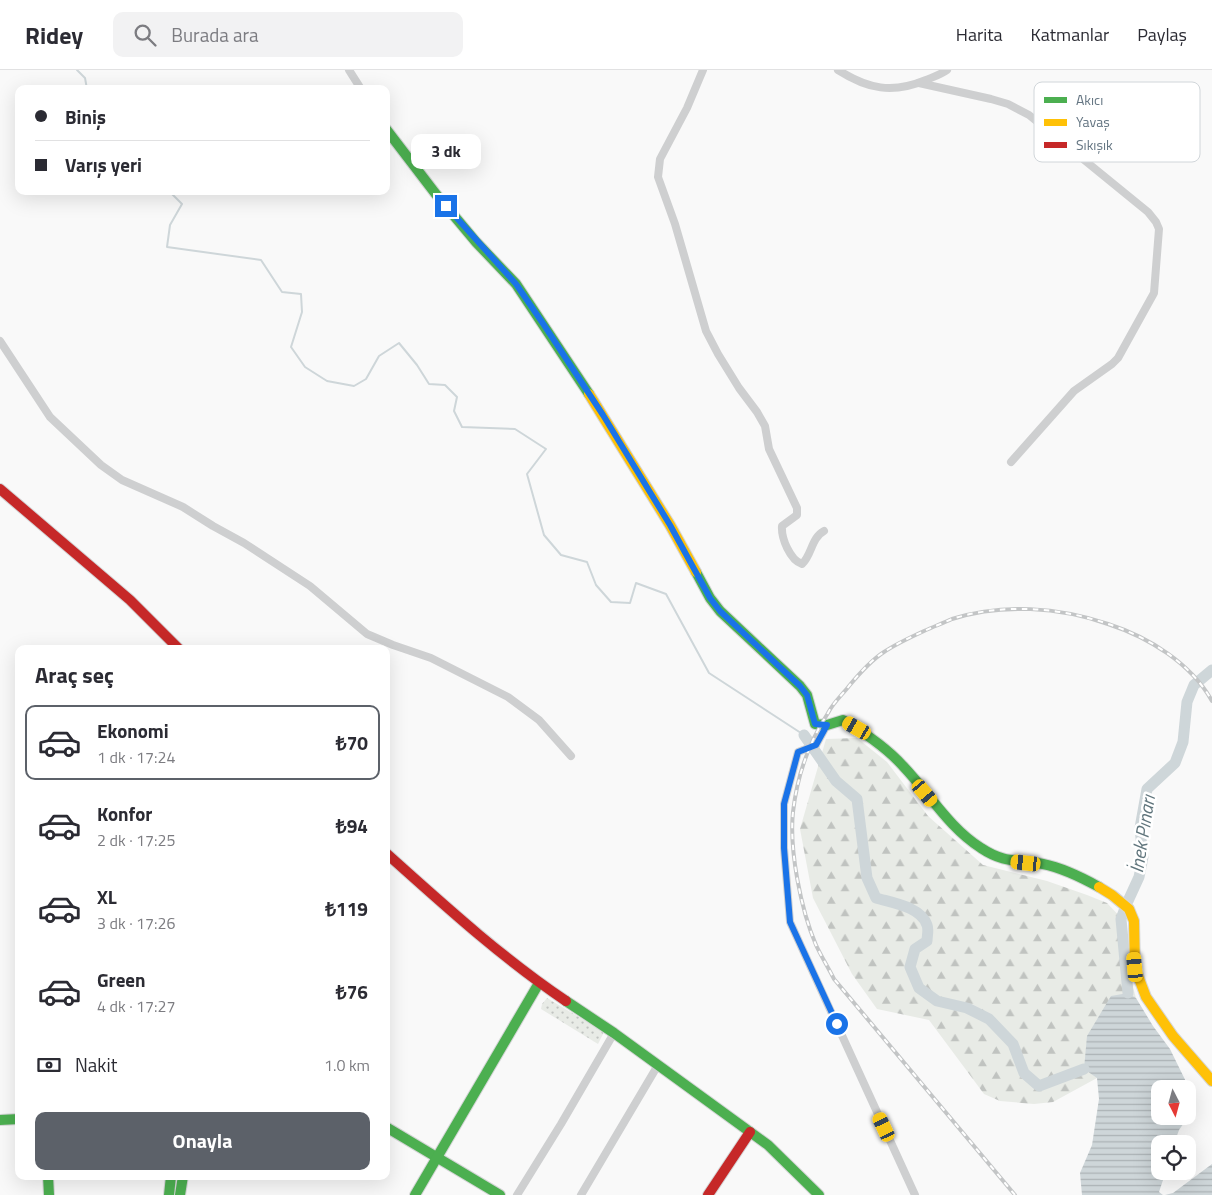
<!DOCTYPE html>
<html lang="tr">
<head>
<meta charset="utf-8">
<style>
	:root { --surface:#fff; --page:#f2f2f3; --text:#2b2b33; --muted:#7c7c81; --line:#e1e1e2; --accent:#5c6169 }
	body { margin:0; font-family:"Titillium Web",sans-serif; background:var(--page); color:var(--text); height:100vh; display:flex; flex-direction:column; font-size:19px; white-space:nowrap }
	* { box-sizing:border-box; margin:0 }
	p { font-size:16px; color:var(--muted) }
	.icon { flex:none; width:28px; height:28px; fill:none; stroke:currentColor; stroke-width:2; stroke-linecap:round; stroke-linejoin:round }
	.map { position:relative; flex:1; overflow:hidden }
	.panel { position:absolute; left:15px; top:575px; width:375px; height:535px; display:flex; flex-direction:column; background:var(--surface); border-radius:10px; box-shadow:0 5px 20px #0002 }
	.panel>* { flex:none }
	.guide { position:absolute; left:15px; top:15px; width:375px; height:110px; border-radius:10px; box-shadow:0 5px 20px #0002; display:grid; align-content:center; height:110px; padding:0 20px; background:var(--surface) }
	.needle { width:32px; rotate:174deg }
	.fabs { position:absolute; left:1151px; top:1010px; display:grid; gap:10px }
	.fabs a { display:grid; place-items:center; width:45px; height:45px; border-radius:10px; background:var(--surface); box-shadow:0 5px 20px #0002; font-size:25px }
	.end { position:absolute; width:22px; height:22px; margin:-11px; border:6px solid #1a73e8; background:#fff; box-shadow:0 0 0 2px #fff }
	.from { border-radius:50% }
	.bubble { position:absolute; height:35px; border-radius:10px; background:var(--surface); box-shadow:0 5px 20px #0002; font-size:16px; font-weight:700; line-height:35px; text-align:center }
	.car { position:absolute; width:15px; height:30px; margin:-15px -8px; border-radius:6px; box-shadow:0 0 4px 1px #0007; background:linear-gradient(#f5c518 24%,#345 0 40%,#f5c518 0 76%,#345 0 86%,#f5c518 0) }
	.guide b { display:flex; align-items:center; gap:18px; height:48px; font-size:19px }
	.guide b+b { border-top:1px solid var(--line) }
	.guide i { width:12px; height:12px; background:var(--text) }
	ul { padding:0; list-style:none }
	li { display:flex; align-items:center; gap:15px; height:75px; margin:0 10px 8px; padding:0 10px; border:2px solid transparent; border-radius:10px }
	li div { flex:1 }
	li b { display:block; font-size:19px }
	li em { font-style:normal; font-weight:700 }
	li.selected { border-color:var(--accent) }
	li>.icon { width:45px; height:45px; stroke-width:1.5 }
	h2 { padding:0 20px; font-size:22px; line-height:60px }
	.pay { display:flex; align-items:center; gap:12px; height:55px; padding:0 20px; font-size:19px }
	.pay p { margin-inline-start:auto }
	.cta { display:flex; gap:10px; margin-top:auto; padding:10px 20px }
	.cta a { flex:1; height:58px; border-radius:10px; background:var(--accent); color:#fff; font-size:20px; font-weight:700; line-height:58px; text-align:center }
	header { display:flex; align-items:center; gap:30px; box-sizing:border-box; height:70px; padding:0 25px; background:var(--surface); border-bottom:1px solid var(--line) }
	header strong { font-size:24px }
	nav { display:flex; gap:28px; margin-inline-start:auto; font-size:18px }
	.search { width:350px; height:45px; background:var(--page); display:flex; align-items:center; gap:12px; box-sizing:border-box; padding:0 18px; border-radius:10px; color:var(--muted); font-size:19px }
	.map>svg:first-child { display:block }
	.grass { fill:url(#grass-dots) }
	.forest { fill:url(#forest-firs) }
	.water { fill:url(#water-rules); fill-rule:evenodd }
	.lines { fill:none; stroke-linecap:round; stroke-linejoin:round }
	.stream { stroke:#ced6d9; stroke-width:2 }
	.river { stroke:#ced6d9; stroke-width:11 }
	.fast-casing { stroke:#d5d6d7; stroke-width:12 }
	.slow-casing { stroke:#d5d6d7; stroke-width:12 }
	.jam-casing { stroke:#d5d6d7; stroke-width:12 }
	.street { stroke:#cecfd0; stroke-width:8 }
	.fast { stroke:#4caf50; stroke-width:10 }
	.slow { stroke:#ffc107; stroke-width:10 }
	.jam { stroke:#c62828; stroke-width:10 }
	.rail-casing { stroke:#c3c5c6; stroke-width:4 }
	.rail { stroke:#fff; stroke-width:2; stroke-dasharray:5.5; stroke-linecap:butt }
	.route { stroke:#1a73e8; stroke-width:6 }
	.labels { text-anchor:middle; stroke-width:5; stroke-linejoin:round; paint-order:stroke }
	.water-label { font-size:19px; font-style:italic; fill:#60757c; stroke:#fff }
	.key { fill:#fff; stroke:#d1d6da; stroke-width:1 }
	.key-label { font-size:14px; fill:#657683 }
</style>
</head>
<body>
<header>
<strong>Ridey</strong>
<div class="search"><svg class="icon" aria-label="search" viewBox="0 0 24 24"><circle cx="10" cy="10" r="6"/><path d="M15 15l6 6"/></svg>Burada ara</div>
<nav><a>Harita</a><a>Katmanlar</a><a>Paylaş</a></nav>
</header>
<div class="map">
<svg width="1212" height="1125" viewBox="0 0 1212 1125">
	<defs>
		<pattern id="grass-dots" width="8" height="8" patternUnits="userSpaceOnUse" patternTransform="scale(1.25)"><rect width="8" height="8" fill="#e8ebe6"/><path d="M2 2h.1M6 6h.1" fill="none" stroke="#c0c3c0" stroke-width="1.8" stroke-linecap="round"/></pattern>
		<pattern id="forest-firs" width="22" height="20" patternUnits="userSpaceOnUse" patternTransform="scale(1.25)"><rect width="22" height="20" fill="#e8ebe6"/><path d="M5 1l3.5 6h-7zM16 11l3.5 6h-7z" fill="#c0c3c0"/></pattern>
		<pattern id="water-rules" width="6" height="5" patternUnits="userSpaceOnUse" patternTransform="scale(1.25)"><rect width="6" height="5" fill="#ced6d9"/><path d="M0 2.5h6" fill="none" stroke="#abb2b5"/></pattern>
	</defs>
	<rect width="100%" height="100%" fill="#f9f9f9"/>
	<polygon class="grass" points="547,928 604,962 598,974 541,939 542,934"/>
	<polygon class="forest" points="857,668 887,692 928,746 983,795 1047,811 1087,825 1107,833 1127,854 1126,892 1136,928 1128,923 1097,1008 1053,1032 1034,1034 1000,1031 984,1024 929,950 877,939 852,904 813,828 800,759 826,669"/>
	<g class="water">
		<path d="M1128 923 1136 928 1153 956 1170 979 1194 1028 1190 1044 1179 1060 1174 1074H1160V1101H1166L1159 1122 1163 1125H1082L1080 1103 1092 1075 1099 1029 1097 1008 1084 999 1087 966 1111 926ZM1160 1019H1188V1046H1160Z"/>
		<polygon points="1212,1094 1212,1125 1165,1125 1173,1123"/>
	</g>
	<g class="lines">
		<g class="stream">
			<polyline points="77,0 85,8 87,19"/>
			<polyline points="169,121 182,134 170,155 167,177 261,190 282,222 301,224 302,242 291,277 305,297 327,311 354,316 366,309 379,286 399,273 417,295 429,314 445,315 457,327 454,341 462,357 515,359 546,379 527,404 544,465 561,485 587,492 596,515 611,532 630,533 636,513 666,524 709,603 804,665"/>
		</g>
		<g class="river">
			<path d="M804 665 836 711 857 729 867 808 876 828C893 833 921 837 927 855 929 860 927 866 927 871L915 879 910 897 919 918 937 931 967 938 989 949 1013 974 1024 1003 1039 1016 1084 999"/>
			<polyline points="1128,831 1139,807 1143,787 1140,758 1147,719 1175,693 1183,672 1187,632 1194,615 1212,600"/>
			<polyline points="1124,841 1121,849 1128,923"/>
		</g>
		<g class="fast-casing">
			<g id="fast">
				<polyline points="386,59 435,123 476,172 516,214 589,324"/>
				<path d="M696 502 710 528 720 541 800 616 807 625 815 654 827 655 843 650C865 663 886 677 903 696 929 723 949 758 981 778 1005 794 1018 789 1043 794 1063 798 1081 807 1099 817"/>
				<polyline points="566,931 614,963 768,1075 819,1125"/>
				<polyline points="0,1050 19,1049"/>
				<polyline points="386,1057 500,1125"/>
				<polyline points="48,1106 49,1125"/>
				<polyline points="169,1125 171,1106"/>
				<polyline points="180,1125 183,1106"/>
				<polyline points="415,1125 539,913"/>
			</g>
		</g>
		<g class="slow-casing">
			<g id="slow">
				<polyline points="589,324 670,455 696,502"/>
				<polyline points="1099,817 1112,825 1129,839 1134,851 1135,898 1146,927 1173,966 1212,1011"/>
			</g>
		</g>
		<g class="jam-casing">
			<g id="jam">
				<polyline points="0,419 130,530 179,579"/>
				<path d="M386 783C444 835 502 888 566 931"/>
				<polyline points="708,1125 750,1062"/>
			</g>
		</g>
		<g class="street">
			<polyline points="349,0 361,19"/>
			<path d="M703 0 687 38 660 89 658 107 675 154 706 261 718 284 739 318 757 342 765 356 769 379 797 438V445L782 456C781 468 790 490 802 494 812 485 811 468 824 461"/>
			<path d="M838 0C868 19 892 24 926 10 933 7 940 5 947 0"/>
			<polyline points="919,13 991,29 1008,34 1029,45 1148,142 1156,152 1159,159 1154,223 1118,288 1112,294 1074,321 1011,392"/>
			<polyline points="0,271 50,347 101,395 122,410 183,437 213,456 244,473 310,516 367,564 393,575 431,588 508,627 539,650 571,686"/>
			<polyline points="827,655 816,675 798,682 784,734 784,778 790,852 915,1125"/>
			<polyline points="517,1125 561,1054 614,963"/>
			<polyline points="581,1125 658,995"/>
		</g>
		<use href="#fast" class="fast"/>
		<use href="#slow" class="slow"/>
		<use href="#jam" class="jam"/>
		<g class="rail-casing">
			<path id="rail" d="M1015 1125 834 909C828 897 821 886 816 875 801 840 789 780 793 742 797 707 809 672 828 643 833 633 842 625 849 616 859 604 870 591 884 582 896 574 911 567 924 561 933 557 943 553 952 549 1002 533 1059 537 1108 554 1148 567 1191 593 1212 631"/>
		</g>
		<use href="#rail" class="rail"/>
	</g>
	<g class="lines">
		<polyline class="route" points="446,136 516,214 544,255 603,345 670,455 710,528 720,541 800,616 807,625 815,654 827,655 816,675 798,682 784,734 784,778 790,852 837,954"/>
	</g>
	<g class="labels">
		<g class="water-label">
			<text transform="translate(1142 764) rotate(-81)" y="7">İnek Pınarı</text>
		</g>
	</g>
	<rect x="1034" y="12" width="166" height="80" rx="8" class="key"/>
	<rect x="1044" y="27" width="23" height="6" fill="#4caf50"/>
	<rect x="1044" y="49" width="23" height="7" fill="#ffc107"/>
	<rect x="1044" y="72" width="23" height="6" fill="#c62828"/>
	<g class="key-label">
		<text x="1076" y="35">Akıcı</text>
		<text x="1076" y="57">Yavaş</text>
		<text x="1076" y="80">Sıkışık</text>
	</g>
</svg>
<div class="fabs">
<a><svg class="needle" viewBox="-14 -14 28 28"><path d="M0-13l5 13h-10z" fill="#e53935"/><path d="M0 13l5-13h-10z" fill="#7c7c81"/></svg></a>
<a><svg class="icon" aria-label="locate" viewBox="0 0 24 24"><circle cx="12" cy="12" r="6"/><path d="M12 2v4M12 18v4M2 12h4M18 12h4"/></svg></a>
</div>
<i class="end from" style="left:837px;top:954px"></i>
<i class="end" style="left:446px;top:136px"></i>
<div class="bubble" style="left:411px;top:64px;width:70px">3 dk</div>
<i class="car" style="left:857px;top:658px;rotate:300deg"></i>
<i class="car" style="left:925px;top:723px;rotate:140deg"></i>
<i class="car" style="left:1026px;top:793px;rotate:276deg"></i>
<i class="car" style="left:1135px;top:897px;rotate:355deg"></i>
<i class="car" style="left:884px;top:1057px;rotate:335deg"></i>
<div class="guide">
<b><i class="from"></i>Biniş</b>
<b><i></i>Varış yeri</b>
</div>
<section class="panel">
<h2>Araç seç</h2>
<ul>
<li class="selected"><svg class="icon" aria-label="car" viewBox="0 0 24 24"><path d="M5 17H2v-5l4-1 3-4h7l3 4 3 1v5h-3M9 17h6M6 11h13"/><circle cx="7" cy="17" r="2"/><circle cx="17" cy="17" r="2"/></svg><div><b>Ekonomi</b><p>1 dk · 17:24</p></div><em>₺70</em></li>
<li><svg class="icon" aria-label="car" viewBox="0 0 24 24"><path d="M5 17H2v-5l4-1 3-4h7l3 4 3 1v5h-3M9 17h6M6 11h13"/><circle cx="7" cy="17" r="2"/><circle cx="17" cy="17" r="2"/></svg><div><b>Konfor</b><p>2 dk · 17:25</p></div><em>₺94</em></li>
<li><svg class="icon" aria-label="car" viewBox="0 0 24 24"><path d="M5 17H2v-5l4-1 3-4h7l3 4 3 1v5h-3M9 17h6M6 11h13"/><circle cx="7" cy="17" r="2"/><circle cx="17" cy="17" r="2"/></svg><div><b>XL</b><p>3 dk · 17:26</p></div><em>₺119</em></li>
<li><svg class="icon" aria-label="car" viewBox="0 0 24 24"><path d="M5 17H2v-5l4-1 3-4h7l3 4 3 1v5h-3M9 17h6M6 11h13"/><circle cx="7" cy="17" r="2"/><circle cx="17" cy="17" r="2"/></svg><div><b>Green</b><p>4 dk · 17:27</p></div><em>₺76</em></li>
</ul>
<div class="pay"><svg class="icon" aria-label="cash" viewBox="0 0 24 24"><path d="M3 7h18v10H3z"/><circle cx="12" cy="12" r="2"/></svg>Nakit<p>1.0 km</p></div>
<div class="cta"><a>Onayla</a></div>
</section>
</div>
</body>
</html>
